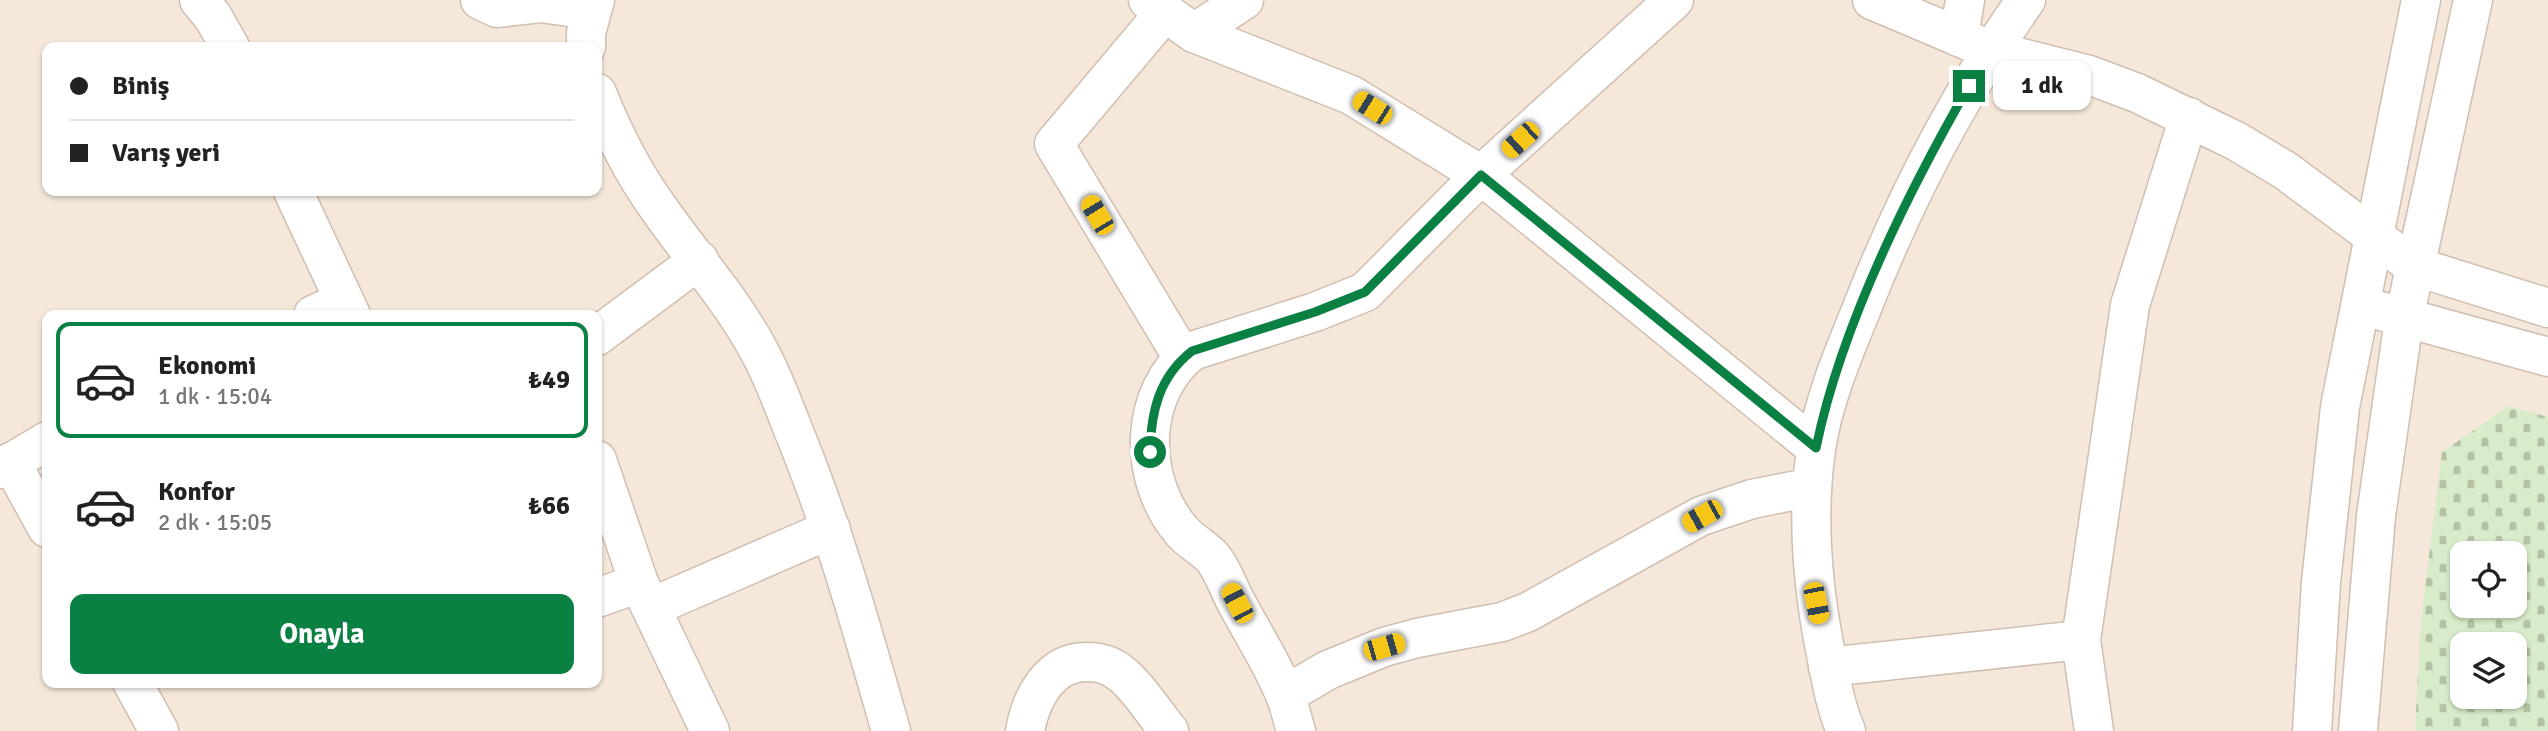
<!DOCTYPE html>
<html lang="tr">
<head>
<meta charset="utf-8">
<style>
	:root { --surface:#fff; --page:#f6f6f6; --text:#222; --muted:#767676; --line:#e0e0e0; --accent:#0b8043 }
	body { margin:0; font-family:Signika,sans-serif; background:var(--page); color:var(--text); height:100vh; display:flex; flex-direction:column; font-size:26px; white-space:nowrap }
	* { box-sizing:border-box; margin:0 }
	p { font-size:23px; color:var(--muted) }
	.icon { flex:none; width:38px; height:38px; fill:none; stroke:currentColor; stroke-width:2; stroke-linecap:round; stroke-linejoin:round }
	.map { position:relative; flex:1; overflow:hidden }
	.side { position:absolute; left:42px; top:310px; width:560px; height:378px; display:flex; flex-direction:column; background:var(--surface); border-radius:14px; box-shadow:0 2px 5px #0004 }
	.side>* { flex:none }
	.hud { position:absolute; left:42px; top:42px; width:560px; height:154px; border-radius:14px; box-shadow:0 2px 5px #0004; display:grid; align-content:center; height:154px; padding:0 28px; background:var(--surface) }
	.fabs { position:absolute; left:2450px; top:541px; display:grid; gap:14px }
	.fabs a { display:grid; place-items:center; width:77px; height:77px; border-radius:14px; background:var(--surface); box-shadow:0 2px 5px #0004; font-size:35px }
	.end { position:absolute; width:32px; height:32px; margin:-16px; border:9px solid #0b8043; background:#fff; box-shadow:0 0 0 4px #fff }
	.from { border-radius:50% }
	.bubble { position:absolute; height:49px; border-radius:14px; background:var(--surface); box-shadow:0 2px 5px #0004; font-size:23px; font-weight:700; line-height:49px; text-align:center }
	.car { position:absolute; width:21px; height:42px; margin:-21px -10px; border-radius:9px; box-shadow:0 0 5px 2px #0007; background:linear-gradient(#f5c518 24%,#345 0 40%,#f5c518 0 76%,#345 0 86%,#f5c518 0) }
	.hud b { display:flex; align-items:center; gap:24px; height:66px; font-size:26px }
	.hud b+b { border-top:2px solid var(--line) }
	.hud i { width:18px; height:18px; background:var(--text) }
	ul { padding:12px 0 0; list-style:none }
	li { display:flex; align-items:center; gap:21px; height:116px; margin:0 14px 10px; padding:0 14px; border:4px solid transparent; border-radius:14px }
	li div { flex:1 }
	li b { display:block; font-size:26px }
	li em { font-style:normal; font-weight:700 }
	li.active { border-color:var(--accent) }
	li>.icon { width:63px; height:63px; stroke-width:1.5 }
	.action { display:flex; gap:14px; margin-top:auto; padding:14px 28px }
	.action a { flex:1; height:80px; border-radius:14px; background:var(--accent); color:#fff; font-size:28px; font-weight:700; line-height:80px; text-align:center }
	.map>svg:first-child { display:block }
	.residential { fill:#f5e8da; fill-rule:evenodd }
	.cemetery { fill:url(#cemetery-stones); fill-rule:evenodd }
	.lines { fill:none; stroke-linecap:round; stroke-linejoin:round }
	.minor-casing { stroke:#d1beb0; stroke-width:41 }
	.minor { stroke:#fff; stroke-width:38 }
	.route { stroke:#0b8043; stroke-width:9 }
</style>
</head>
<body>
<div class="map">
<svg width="2548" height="731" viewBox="0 0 2548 731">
	<defs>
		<pattern id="cemetery-stones" width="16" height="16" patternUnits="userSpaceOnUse" patternTransform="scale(1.75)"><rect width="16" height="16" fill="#d8ecc9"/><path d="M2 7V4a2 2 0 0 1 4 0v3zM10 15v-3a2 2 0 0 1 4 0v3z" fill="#b4c2a5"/></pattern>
	</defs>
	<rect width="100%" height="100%" fill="#fdf6ec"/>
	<path class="residential" d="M0 0H2548V731H0ZM47 47H597V191H47ZM47 315H597V682H47ZM2462 553H2515V606H2462ZM2462 644H2515V696H2462Z"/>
	<path class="cemetery" d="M2509 406 2548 417V731H2415L2421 620 2442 452ZM2462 553H2515V606H2462ZM2462 644H2515V696H2462Z"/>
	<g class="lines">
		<g class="minor-casing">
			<g id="minor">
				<polyline points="199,0 213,17 230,47"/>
				<polyline points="480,0 497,8 541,3 590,10"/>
				<polyline points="1148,0 1194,33 1351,95 1481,175 1816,448"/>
				<polyline points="1872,0 1990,50 2089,75 2137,93 2236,141 2286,171 2414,266 2548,308"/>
				<polyline points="1165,12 1054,144 1183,358"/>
				<polyline points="1194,33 1244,0"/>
				<polyline points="1959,37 1965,0"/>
				<polyline points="586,47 586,33 595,0"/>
				<path d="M597 93C613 133 632 171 657 206 690 254 730 297 758 349 772 374 782 401 792 427 833 526 862 629 891 731"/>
				<polyline points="293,191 351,315"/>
				<polyline points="2381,311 2548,357"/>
				<polyline points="313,315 344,301"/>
				<polyline points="597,336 699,260"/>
				<polyline points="597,460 639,583 710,731"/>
				<polyline points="11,462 47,528"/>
				<polyline points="0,469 47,441"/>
				<polyline points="597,598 639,583"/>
				<polyline points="652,607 831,529"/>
				<polyline points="1828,667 2081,640"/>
				<polyline points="132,682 159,731"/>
				<polyline points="1285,695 1328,670 1384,647 1417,638 1502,622 1528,612 1701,516 1752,499 1812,487"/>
				<path d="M1025 731C1031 698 1050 660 1089 662 1102 662 1114 667 1124 676 1141 691 1154 713 1169 731"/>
				<path d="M1296 731C1292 719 1290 706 1285 695 1272 662 1251 631 1235 600 1228 587 1222 568 1212 557 1203 547 1189 541 1180 529 1138 478 1138 393 1192 351L1315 312 1365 292 1481 175 1674 0"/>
				<path d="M1846 731C1834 703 1830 674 1824 644 1812 581 1807 513 1816 449 1823 402 1842 357 1860 313 1903 202 1957 97 2026 0"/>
				<polyline points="2094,731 2081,640 2130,305 2189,117"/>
				<polyline points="2312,731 2321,582 2340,407 2421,0"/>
				<polyline points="2358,731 2376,516 2404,319 2473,0"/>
			</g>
		</g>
		<use href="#minor" class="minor"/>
	</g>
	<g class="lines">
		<path class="route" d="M1150 452C1151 411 1159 377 1192 351L1315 312 1365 292 1481 175 1816 448C1841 326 1907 194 1969 86"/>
	</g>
</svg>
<div class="fabs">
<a><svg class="icon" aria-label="locate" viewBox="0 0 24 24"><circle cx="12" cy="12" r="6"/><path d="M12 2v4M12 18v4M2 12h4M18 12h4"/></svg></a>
<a><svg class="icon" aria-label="layers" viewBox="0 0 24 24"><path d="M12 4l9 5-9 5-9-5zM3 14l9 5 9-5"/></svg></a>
</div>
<i class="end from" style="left:1150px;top:452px"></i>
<i class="end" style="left:1969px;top:86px"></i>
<div class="bubble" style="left:1993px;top:61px;width:98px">1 dk</div>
<i class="car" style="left:1372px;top:108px;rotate:302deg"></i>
<i class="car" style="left:1520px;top:140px;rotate:228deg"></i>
<i class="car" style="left:1097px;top:215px;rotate:329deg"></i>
<i class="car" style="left:1702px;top:516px;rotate:241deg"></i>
<i class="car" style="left:1237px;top:603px;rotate:332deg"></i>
<i class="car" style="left:1816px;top:603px;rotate:169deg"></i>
<i class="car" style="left:1384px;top:647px;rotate:74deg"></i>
<div class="hud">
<b><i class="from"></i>Biniş</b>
<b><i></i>Varış yeri</b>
</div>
<section class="side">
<ul>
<li class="active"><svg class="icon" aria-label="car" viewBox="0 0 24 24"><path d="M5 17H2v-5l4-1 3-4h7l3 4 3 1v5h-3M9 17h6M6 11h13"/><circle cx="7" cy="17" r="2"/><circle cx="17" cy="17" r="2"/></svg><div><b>Ekonomi</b><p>1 dk · 15:04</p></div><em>₺49</em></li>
<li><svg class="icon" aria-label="car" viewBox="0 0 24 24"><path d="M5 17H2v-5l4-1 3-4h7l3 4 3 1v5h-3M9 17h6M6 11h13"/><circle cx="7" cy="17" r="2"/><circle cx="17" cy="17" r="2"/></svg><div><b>Konfor</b><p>2 dk · 15:05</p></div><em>₺66</em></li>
</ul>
<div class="action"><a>Onayla</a></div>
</section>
</div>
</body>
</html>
